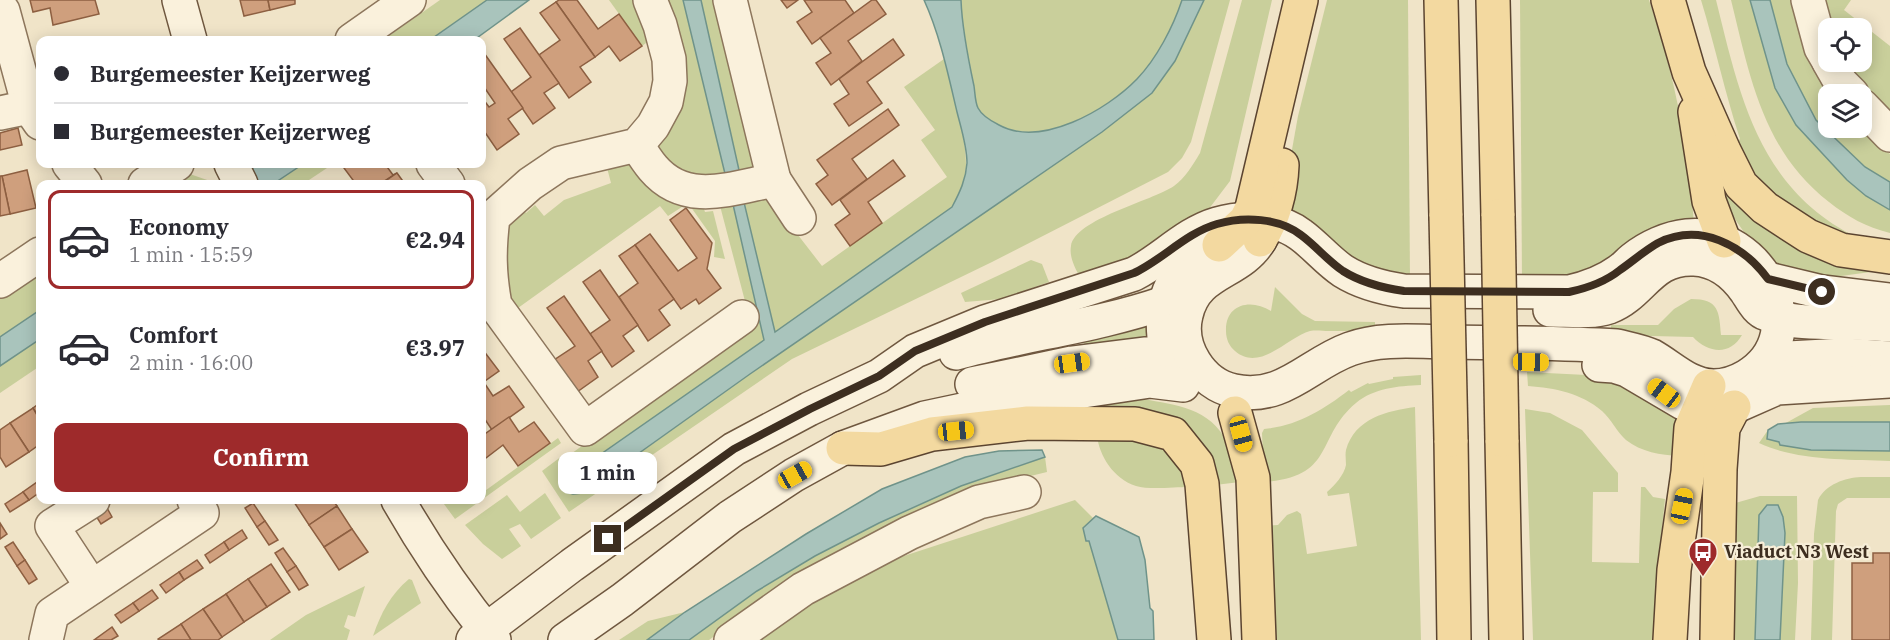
<!DOCTYPE html>
<html lang="en">
<head>
<meta charset="utf-8">
<style>
	:root { --surface:#fff; --page:#f2f2f3; --text:#2b2b33; --muted:#7c7c81; --line:#e1e1e2; --accent:#9e2a2b }
	body { margin:0; font-family:"IBM Plex Serif",serif; background:var(--page); color:var(--text); height:100vh; display:flex; flex-direction:column; font-size:22px; white-space:nowrap }
	* { box-sizing:border-box; margin:0 }
	p { font-size:20px; color:var(--muted) }
	.icon { flex:none; width:33px; height:33px; fill:none; stroke:currentColor; stroke-width:2; stroke-linecap:round; stroke-linejoin:round }
	.map { position:relative; flex:1; overflow:hidden }
	.details { position:absolute; left:36px; top:180px; width:450px; height:324px; display:flex; flex-direction:column; background:var(--surface); border-radius:12px; box-shadow:0 3px 15px #0003 }
	.details>* { flex:none }
	.hud { position:absolute; left:36px; top:36px; width:450px; height:132px; border-radius:12px; box-shadow:0 3px 15px #0003; display:grid; align-content:center; height:132px; padding:0 18px; background:var(--surface) }
	.fabs { position:absolute; left:1818px; top:18px; display:grid; gap:12px }
	.fabs a { display:grid; place-items:center; width:54px; height:54px; border-radius:12px; background:var(--surface); box-shadow:0 3px 15px #0003; font-size:30px }
	.end { position:absolute; width:27px; height:27px; margin:-14px; border:8px solid #3d2e20; background:#fff; box-shadow:0 0 0 3px #fff }
	.from { border-radius:50% }
	.bubble { position:absolute; height:42px; border-radius:12px; background:var(--surface); box-shadow:0 3px 15px #0003; font-size:20px; font-weight:800; line-height:42px; text-align:center }
	.car { position:absolute; width:18px; height:36px; margin:-18px -9px; border-radius:8px; box-shadow:0 0 4px 2px #0007; background:linear-gradient(#f5c518 24%,#345 0 40%,#f5c518 0 76%,#345 0 86%,#f5c518 0) }
	.hud b { display:flex; align-items:center; gap:21px; height:57px; font-size:22px }
	.hud b+b { border-top:2px solid var(--line) }
	.hud i { width:15px; height:15px; background:var(--text) }
	ul { padding:10px 0 0; list-style:none }
	li { display:flex; align-items:center; gap:18px; height:99px; margin:0 12px 9px; padding:0 6px; border:3px solid transparent; border-radius:12px }
	li div { flex:1 }
	li b { display:block; font-size:22px }
	li em { font-style:normal; font-weight:800 }
	li.selected { border-color:var(--accent) }
	li>.icon { width:54px; height:54px; stroke-width:1.5 }
	.cta { display:flex; gap:12px; margin-top:auto; padding:12px 18px }
	.cta a { flex:1; height:69px; border-radius:12px; background:var(--accent); color:#fff; font-size:24px; font-weight:800; line-height:69px; text-align:center }
	.map>svg:first-child { display:block }
	.green { fill:#c9cf9b }
	.water { fill:#a9c4bc; stroke:#6f938a; stroke-width:1.5 }
	.building { fill:#cf9f7d; stroke:#8d5f41; stroke-width:1.5 }
	.lines { fill:none; stroke-linecap:round; stroke-linejoin:round }
	.street-casing { stroke:#8d765c; stroke-width:36 }
	.secondary-casing { stroke:#6f573f; stroke-width:36 }
	.primary-casing { stroke:#5b4430; stroke-width:36 }
	.street { stroke:#faf1dc; stroke-width:33 }
	.secondary { stroke:#faf1dc; stroke-width:33 }
	.primary { stroke:#f3d9a0; stroke-width:33 }
	.primary-bridge-casing { stroke:#5b4430; stroke-width:36; stroke-linecap:butt }
	.primary-bridge { stroke:#f3d9a0; stroke-width:33 }
	.route { stroke:#3d2e20; stroke-width:8 }
	.labels { text-anchor:middle; stroke-width:4.5; stroke-linejoin:round; paint-order:stroke }
	.poi-label { font-size:18px; font-weight:bold; fill:#3d2e20; stroke:#f7eed8; text-anchor:start }
</style>
</head>
<body>
<div class="map">
<svg width="1890" height="640" viewBox="0 0 1890 640">
	<rect width="100%" height="100%" fill="#f0e4c8"/>
	<g class="green">
		<polygon points="440,0 487,0 430,40 383,40"/>
		<polygon points="609,0 635,0 650,40 642,46"/>
		<polygon points="662,0 683,0 727,182 681,180 657,147"/>
		<polygon points="701,0 716,0 760,165 741,179"/>
		<path d="M961 0H1182C1173 27 1157 58 1137 79 1107 110 1041 148 999 125 991 121 982 116 978 108 975 102 975 92 974 86 968 58 962 29 961 0Z"/>
		<polygon points="1204,0 1230,0 1191,142 1182,158 1168,172 992,262 792,359 569,512 542,471 566,453 568,456 751,324 719,202 732,200 764,340 562,482 579,494 584,493 750,374 1102,132 1152,93 1175,61"/>
		<path d="M1242 0H1272L1230 181 1202 218 1138 259 1080 277C1075 268 1069 257 1071 246 1075 219 1152 201 1174 186 1185 178 1193 165 1200 153Z"/>
		<polygon points="1327,0 1408,0 1410,281 1352,260 1281,211 1298,116"/>
		<path d="M1520 0H1649C1674 72 1689 148 1694 224L1584 277 1522 282Z"/>
		<path d="M1701 0H1716C1740 97 1759 190 1858 238L1846 241 1761 188 1734 146 1740 139C1725 93 1715 46 1701 0Z"/>
		<path d="M1731 0H1750L1775 88 1796 125 1847 180 1866 196 1890 210V233C1866 227 1848 217 1829 202 1763 151 1750 77 1731 0Z"/>
		<polygon points="1770,0 1791,0 1802,36 1830,94 1828,94 1828,128 1859,128 1890,154 1890,182 1865,167 1816,120 1787,64"/>
		<polygon points="1825,0 1851,0 1844,10 1890,46 1890,114 1867,91 1847,62 1862,62 1862,28 1833,28"/>
		<path d="M944 59C952 93 974 153 963 186 961 193 956 200 952 207L775 332 743 198 767 195 822 266 947 177 921 140 935 130 904 87Z"/>
		<polygon points="624,160 702,203 705,212 713,211 725,259 714,257 715,241 688,203 668,216 660,206 518,308 507,301 506,228 521,207 526,213 535,205 544,216 564,200 611,183 606,164"/>
		<polygon points="303,164 333,164 303,184 273,184"/>
		<polygon points="184,172 213,182 214,184 167,184"/>
		<polygon points="1721,174 1878,271 1841,276 1841,287 1808,280 1775,264 1748,238 1726,206"/>
		<polygon points="1031,260 1042,264 1049,282 1001,299 965,302 961,293"/>
		<polygon points="40,270 40,310 0,337 0,297"/>
		<path d="M1275 287 1302 314 1315 321 1375 322V331C1359 331 1344 331 1329 331 1323 331 1316 330 1310 331 1289 336 1260 373 1235 351 1229 346 1226 339 1226 331 1225 304 1251 298 1271 311Z"/>
		<path d="M1691 299C1719 299 1719 311 1721 335H1742C1730 356 1708 353 1693 337L1611 335V325H1658L1674 309Z"/>
		<polygon points="1153,322 1155,342 1086,352 1083,338"/>
		<polygon points="40,339 40,366 0,393 0,366"/>
		<path d="M1527 372 1606 376 1686 418 1679 456C1661 455 1641 452 1626 440 1617 432 1611 419 1602 411 1581 393 1555 388 1528 386Z"/>
		<path d="M1421 375V385C1398 386 1374 388 1356 403 1315 437 1336 477 1264 482L1262 433 1264 429C1297 426 1323 410 1349 390L1351 392 1368 383 1369 384 1393 379V377Z"/>
		<path d="M1143 399C1176 405 1210 408 1227 442 1233 455 1236 469 1240 482L1215 485 1210 463 1094 417 1092 402Z"/>
		<polygon points="1890,405 1890,422 1801,422 1784,424 1813,408"/>
		<path d="M1415 407 1421 640H1275L1265 526 1278 525 1287 515 1297 511 1301 514 1307 554 1357 546 1349 493 1328 496 1327 492C1335 485 1344 475 1346 465 1346 460 1345 455 1346 450 1355 418 1387 411 1415 407Z"/>
		<polygon points="1525,409 1550,413 1582,430 1618,473 1618,492 1593,492 1592,562 1639,563 1641,487 1645,487 1653,497 1665,499 1656,589 1654,640 1533,640"/>
		<path d="M1768 430 1767 439 1811 450 1890 451V461C1849 459 1797 461 1759 443Z"/>
		<path d="M1097 435C1143 442 1170 436 1189 487 1174 487 1149 490 1136 486 1114 479 1099 456 1097 435Z"/>
		<polygon points="558,438 561,443 455,519 441,500 463,500 466,504 472,500 482,500 482,493"/>
		<polygon points="1045,457 1047,472 1010,481 769,596 709,640 689,640 757,591 815,556 879,523 961,486"/>
		<path d="M1861 477H1890V498H1847L1838 504 1836 511 1832 640H1811L1814 534 1818 500C1826 484 1845 478 1861 477Z"/>
		<polygon points="545,493 561,518 531,539 520,524 509,529 521,546 502,559 483,544 465,525 507,495 520,512"/>
		<polygon points="1760,496 1797,496 1798,583 1795,640 1780,640 1785,533 1783,517 1759,516 1755,640 1726,640 1732,504"/>
		<polygon points="1075,500 1127,552 1148,640 752,640 867,568"/>
		<path d="M409 579 412 580 421 603 373 636C381 613 390 595 409 579Z"/>
		<polygon points="365,586 355,617 348,615 344,627 350,630 347,640 270,640 306,615"/>
		<polygon points="685,612 647,640 619,640 648,621"/>
	</g>
	<g class="water">
		<polygon points="487,0 529,0 474,40 430,40"/>
		<polygon points="683,0 701,0 741,179 727,182"/>
		<path d="M924 0H961C962 29 968 58 974 86 975 92 975 102 978 108 982 116 991 121 999 125 1041 148 1107 110 1137 79 1157 58 1173 27 1182 0H1204L1175 61 1152 93 1102 132 750 374 583 493 573 494 566 492 561 482 764 340 732 200 743 198 775 332 952 207C960 192 966 179 967 163 967 146 961 128 957 112 948 74 940 35 924 0Z"/>
		<polygon points="1750,0 1770,0 1787,64 1816,120 1865,167 1890,182 1890,210 1866,196 1847,180 1796,125 1775,88"/>
		<polygon points="259,164 303,164 273,184 228,184"/>
		<polygon points="40,310 40,339 0,366 0,337"/>
		<polygon points="1801,422 1890,422 1890,451 1811,450 1780,445 1779,442 1767,439 1768,430 1778,424"/>
		<polygon points="1042,450 1045,457 961,486 879,523 815,556 757,591 689,640 647,640 685,612 806,534 882,489 965,457 999,451"/>
		<polygon points="1767,505 1778,505 1783,517 1785,533 1780,640 1755,640 1759,515"/>
		<polygon points="1096,516 1139,537 1145,560 1150,608 1153,611 1154,640 1118,640 1089,541 1086,541 1083,528"/>
	</g>
	<g class="building">
		<polygon points="30,0 95,0 99,14 53,25 50,8 33,12"/>
		<polygon points="240,0 268,0 270,10 244,16"/>
		<polygon points="268,0 295,0 295,4 270,10"/>
		<polygon points="559,0 577,0 598,29 619,14 642,46 620,61 609,46 595,57 556,2"/>
		<polygon points="781,0 798,0 787,8"/>
		<polygon points="804,0 845,0 854,13 812,44 797,22 812,12"/>
		<polygon points="872,0 876,0 886,14 848,41 862,61 831,85 816,63 831,53 820,38"/>
		<polygon points="556,2 595,57 580,67 591,82 569,98 539,55 560,40 540,13"/>
		<polygon points="520,28 559,83 544,93 555,108 533,124 511,92 531,77 504,39"/>
		<polygon points="893,39 904,55 867,82 882,103 849,126 834,104 849,94 839,79"/>
		<polygon points="484,53 523,108 508,119 519,134 497,150 482,128 482,100 483,99 489,107 495,103 482,84 482,55"/>
		<polygon points="888,109 899,125 852,159 867,179 832,205 816,184 828,175 817,160"/>
		<polygon points="18,128 22,145 0,150 0,133"/>
		<polygon points="893,160 905,176 868,202 882,223 850,246 835,225 850,214 840,200"/>
		<polygon points="341,164 385,164 393,175 397,173 380,184 347,184 353,180"/>
		<polygon points="27,170 36,208 10,214 2,176"/>
		<polygon points="397,173 405,184 380,184 381,184"/>
		<polygon points="0,176 2,176 10,214 0,216"/>
		<polygon points="686,208 712,243 707,269 721,288 699,304 696,299 681,309 635,245 650,234 678,271 697,258 670,220"/>
		<polygon points="635,245 674,299 659,310 670,325 648,341 619,297 638,283 619,256"/>
		<polygon points="600,270 638,325 623,336 634,351 612,367 590,334 610,320 583,282"/>
		<polygon points="564,296 602,351 588,361 598,377 577,392 554,360 575,346 547,308"/>
		<polygon points="483,350 499,371 482,383 482,351"/>
		<polygon points="483,381 493,396 509,386 524,407 492,430 482,415 482,383"/>
		<polygon points="40,403 40,420 33,408"/>
		<polygon points="33,408 40,420 40,444 29,452 10,423"/>
		<polygon points="509,417 519,432 534,422 550,443 518,466 503,445 482,461 482,436"/>
		<polygon points="10,423 29,452 6,467 0,457 0,430"/>
		<polygon points="40,480 40,492 29,500 23,492"/>
		<polygon points="23,492 29,500 10,512 5,504"/>
		<polygon points="298,500 333,500 337,506 309,525 294,502"/>
		<polygon points="253,503 265,521 257,527 245,508"/>
		<polygon points="337,506 352,529 324,547 309,525"/>
		<polygon points="107,508 112,517 101,524 96,516"/>
		<polygon points="265,521 278,540 269,545 257,527"/>
		<polygon points="0,523 7,534 0,539"/>
		<polygon points="352,529 368,552 339,570 324,547"/>
		<polygon points="242,530 247,538 229,550 224,542"/>
		<polygon points="13,542 25,560 17,566 5,547"/>
		<polygon points="224,542 229,550 210,563 205,555"/>
		<polygon points="283,548 296,566 287,572 275,553"/>
		<polygon points="1873,553 1890,553 1890,640 1852,640 1852,563 1873,563"/>
		<polygon points="25,560 37,579 29,584 17,566"/>
		<polygon points="197,560 203,568 184,580 179,572"/>
		<polygon points="271,564 290,592 267,607 248,579"/>
		<polygon points="296,566 308,585 299,590 287,572"/>
		<polygon points="179,572 184,580 166,593 160,585"/>
		<polygon points="248,579 267,607 244,622 226,594"/>
		<polygon points="152,590 158,598 139,611 133,603"/>
		<polygon points="226,594 244,622 222,637 203,609"/>
		<polygon points="133,603 139,611 121,623 115,615"/>
		<polygon points="203,609 222,637 218,640 191,640 181,624"/>
		<polygon points="181,624 191,640 159,640 158,639"/>
		<polygon points="112,627 118,636 111,640 94,640"/>
	</g>
	<g class="lines">
		<g class="street-casing">
			<g id="street">
				<path d="M650 0 660 25 669 59 670 81 666 102 653 126 637 145 561 163 530 184 493 217C489 250 489 272 495 305L585 429 742 317"/>
				<polyline points="1808,0 1821,48 1828,60"/>
				<polyline points="3,11 29,107 40,123"/>
				<polyline points="352,40 409,0"/>
				<polyline points="1829,62 1841,83 1852,94"/>
				<polyline points="1862,106 1890,135"/>
				<polyline points="0,113 29,107"/>
				<path d="M637 145C642 153 647 161 653 168 686 207 732 188 774 180L730 0"/>
				<polyline points="69,164 85,184"/>
				<polyline points="433,164 448,184"/>
				<polyline points="774,180 799,218"/>
				<polyline points="145,184 177,164"/>
				<polyline points="0,281 40,254"/>
				<polyline points="92,587 52,526 93,500"/>
				<polyline points="46,640 52,614 202,513 194,500"/>
				<polyline points="731,640 803,589 909,533 979,502 1024,492"/>
			</g>
		</g>
		<g class="secondary-casing">
			<g id="secondary">
				<polyline points="179,0 190,40"/>
				<polyline points="231,164 241,184"/>
				<polyline points="1768,279 1822,292 1890,300"/>
				<path d="M1550 310C1569 310 1591 313 1609 307 1643 294 1650 257 1694 259 1717 260 1734 274 1746 291 1752 300 1757 311 1767 314 1791 324 1820 322 1844 323 1860 323 1875 324 1890 325"/>
				<path d="M1166 351C1157 303 1170 267 1217 246"/>
				<path d="M956 353C1025 334 1097 326 1164 303"/>
				<polyline points="1767,359 1844,355 1890,358"/>
				<polyline points="1599,365 1614,366 1627,370 1683,403 1700,406 1734,407 1777,388 1890,381"/>
				<polyline points="972,384 1072,363 1144,354 1166,354 1188,352"/>
				<path d="M398 500C426 549 458 596 494 640"/>
				<path d="M473 640 572 565 734 449 809 409 879 376 915 351 985 322 1134 274C1162 260 1186 233 1217 224 1244 216 1279 218 1301 235 1316 246 1328 261 1343 271 1362 283 1383 288 1404 291L1569 292C1587 288 1604 282 1619 271 1624 268 1628 263 1633 259 1648 247 1668 238 1687 236 1759 228 1817 333 1747 376 1737 382 1725 386 1713 386 1688 385 1673 368 1652 356 1641 351 1629 349 1617 346 1563 343 1508 343 1454 342 1420 342 1382 337 1350 349 1308 364 1284 401 1234 391 1201 384 1178 347 1186 315 1196 270 1239 275 1260 240"/>
				<polyline points="565,640 622,600 730,517 794,475 843,448 925,418 1019,398 1077,392 1150,381 1183,385"/>
			</g>
		</g>
		<g class="primary-casing">
			<g id="primary">
				<polyline points="1441,0 1446,216"/>
				<polyline points="1493,0 1498,216"/>
				<polyline points="1668,0 1689,72 1724,151 1741,185 1765,208 1808,236 1841,250 1890,257"/>
				<polyline points="1695,112 1709,201 1724,241"/>
				<path d="M1260 240C1274 217 1281 192 1282 165"/>
				<polyline points="1219,245 1246,220 1252,208 1301,0"/>
				<polyline points="1235,413 1253,478 1259,640"/>
				<polyline points="1451,440 1454,640"/>
				<polyline points="1502,440 1506,640"/>
				<polyline points="843,448 881,449 932,434 1028,423 1135,424 1173,434 1197,464 1202,484 1214,640"/>
				<polyline points="1670,640 1674,570 1688,472 1691,428 1709,386"/>
				<polyline points="1717,640 1720,469 1723,428 1734,407"/>
			</g>
		</g>
		<use href="#street" class="street"/>
		<use href="#secondary" class="secondary"/>
		<use href="#primary" class="primary"/>
		<g class="primary-bridge-casing">
			<g id="primary-bridge">
				<polyline points="1446,216 1451,440"/>
				<polyline points="1498,216 1502,440"/>
			</g>
		</g>
		<use href="#primary-bridge" class="primary-bridge"/>
	</g>
	<g class="lines">
		<path class="route" d="M608 539 734 449 810 409 879 376 915 351 985 322 1134 273C1162 260 1186 233 1217 224 1244 216 1279 218 1301 235 1316 246 1328 261 1343 271 1362 283 1383 288 1404 291L1569 292C1588 288 1605 282 1620 270 1633 261 1644 251 1658 243 1700 222 1743 245 1768 279L1822 292"/>
	</g>
	<defs>
		<g id="bus-pin" transform="scale(1.5)"><path d="M0 17L-7.5 6A9.5 9.5 0 1 1 7.5 6Z" fill="#9e2a2b" stroke="#f7eed8"/><path d="M-5-6H5V4H4V6H2V4H-2V6H-4V4H-5ZM-3.5-4V0h7V-4ZM-3.5 1.2v1.5H-2V1.2ZM2 1.2v1.5H3.5V1.2Z" fill="#fff"/></g>
	</defs>
	<g fill-rule="evenodd">
		<use href="#bus-pin" x="1703" y="552"/>
	</g>
	<g class="labels">
		<g class="poi-label">
			<text x="1724" y="558">Viaduct N3 West</text>
		</g>
	</g>
</svg>
<div class="fabs">
<a><svg class="icon" aria-label="locate" viewBox="0 0 24 24"><circle cx="12" cy="12" r="6"/><path d="M12 2v4M12 18v4M2 12h4M18 12h4"/></svg></a>
<a><svg class="icon" aria-label="layers" viewBox="0 0 24 24"><path d="M12 4l9 5-9 5-9-5zM3 14l9 5 9-5"/></svg></a>
</div>
<i class="end from" style="left:1822px;top:292px"></i>
<i class="end" style="left:608px;top:539px"></i>
<div class="bubble" style="left:558px;top:452px;width:99px">1 min</div>
<i class="car" style="left:1531px;top:362px;rotate:91deg"></i>
<i class="car" style="left:1072px;top:363px;rotate:82deg"></i>
<i class="car" style="left:1664px;top:393px;rotate:307deg"></i>
<i class="car" style="left:956px;top:431px;rotate:84deg"></i>
<i class="car" style="left:1241px;top:434px;rotate:165deg"></i>
<i class="car" style="left:795px;top:475px;rotate:61deg"></i>
<i class="car" style="left:1682px;top:506px;rotate:12deg"></i>
<div class="hud">
<b><i class="from"></i>Burgemeester Keijzerweg</b>
<b><i></i>Burgemeester Keijzerweg</b>
</div>
<section class="details">
<ul>
<li class="selected"><svg class="icon" aria-label="car" viewBox="0 0 24 24"><path d="M5 17H2v-5l4-1 3-4h7l3 4 3 1v5h-3M9 17h6M6 11h13"/><circle cx="7" cy="17" r="2"/><circle cx="17" cy="17" r="2"/></svg><div><b>Economy</b><p>1 min · 15:59</p></div><em>€2.94</em></li>
<li><svg class="icon" aria-label="car" viewBox="0 0 24 24"><path d="M5 17H2v-5l4-1 3-4h7l3 4 3 1v5h-3M9 17h6M6 11h13"/><circle cx="7" cy="17" r="2"/><circle cx="17" cy="17" r="2"/></svg><div><b>Comfort</b><p>2 min · 16:00</p></div><em>€3.97</em></li>
</ul>
<div class="cta"><a>Confirm</a></div>
</section>
</div>
</body>
</html>
